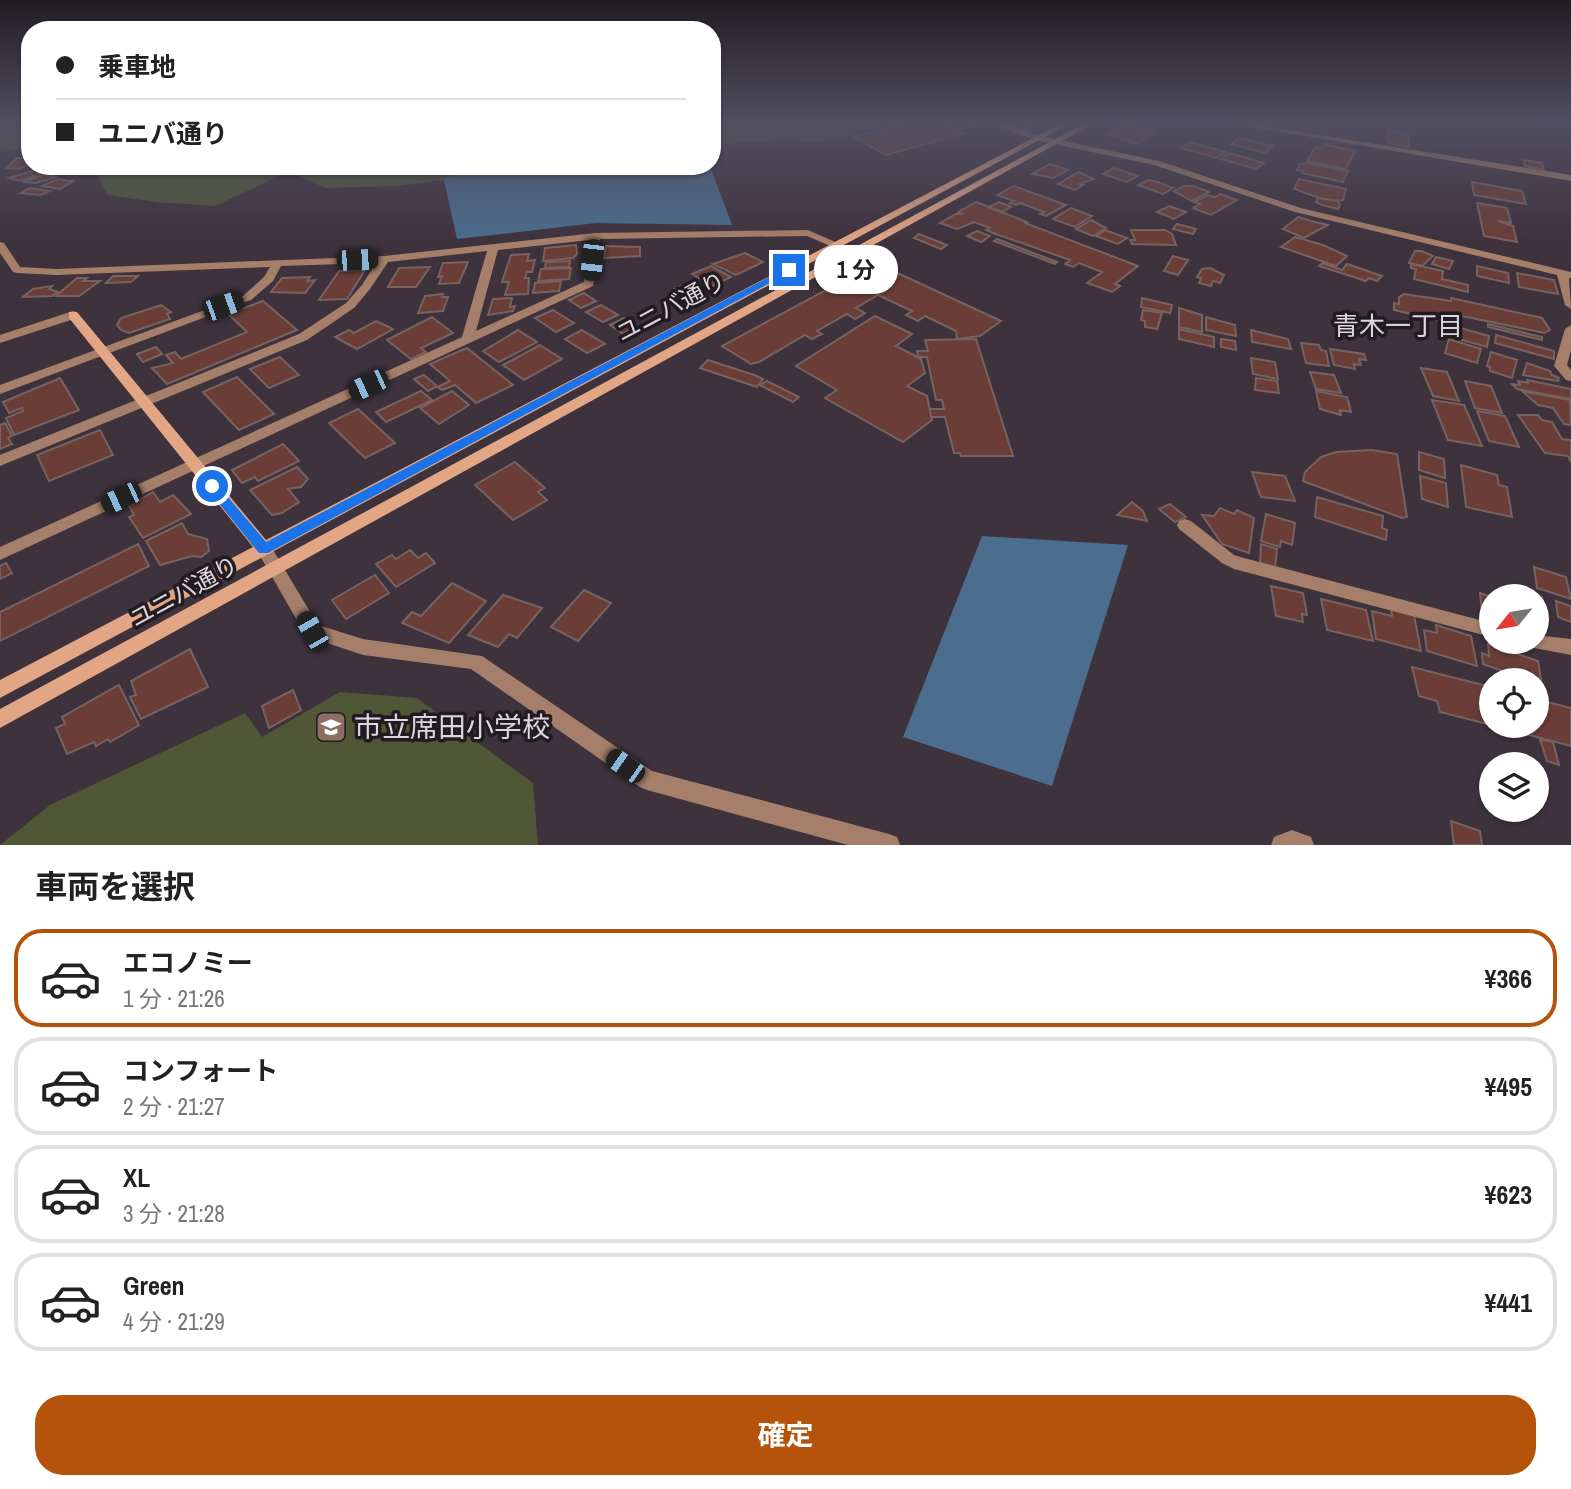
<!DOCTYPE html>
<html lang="ja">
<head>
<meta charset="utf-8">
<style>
	:root { --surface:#fff; --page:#f2f2f2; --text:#222; --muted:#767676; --line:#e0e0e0; --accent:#b45309 }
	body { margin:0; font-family:"Archivo Narrow","Noto Sans JP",sans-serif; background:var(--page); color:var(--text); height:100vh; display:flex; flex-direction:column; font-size:26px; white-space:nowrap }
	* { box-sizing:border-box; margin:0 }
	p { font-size:23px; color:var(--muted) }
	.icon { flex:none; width:38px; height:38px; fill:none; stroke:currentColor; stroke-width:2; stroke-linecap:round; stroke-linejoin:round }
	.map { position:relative; height:845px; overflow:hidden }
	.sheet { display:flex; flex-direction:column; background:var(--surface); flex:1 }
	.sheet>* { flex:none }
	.guide { position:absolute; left:21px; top:21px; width:700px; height:154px; border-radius:28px; box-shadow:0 2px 5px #0004; display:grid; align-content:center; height:154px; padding:0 35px; background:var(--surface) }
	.needle { width:46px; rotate:240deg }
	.tools { position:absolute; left:1479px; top:584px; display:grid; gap:14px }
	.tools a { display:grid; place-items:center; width:70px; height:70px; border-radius:50%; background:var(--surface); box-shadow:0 2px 5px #0004; font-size:35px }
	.end { position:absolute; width:32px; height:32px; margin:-16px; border:9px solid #1a73e8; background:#fff; box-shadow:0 0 0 4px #fff }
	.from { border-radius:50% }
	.bubble { position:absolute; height:49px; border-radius:24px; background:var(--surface); box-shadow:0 2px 5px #0004; font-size:23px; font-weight:700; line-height:49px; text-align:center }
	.car { position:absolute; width:21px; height:42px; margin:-21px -10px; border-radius:9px; box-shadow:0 0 5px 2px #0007; background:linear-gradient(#222 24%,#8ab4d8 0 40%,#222 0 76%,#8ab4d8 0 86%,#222 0) }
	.guide b { display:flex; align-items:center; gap:24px; height:66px; font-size:26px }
	.guide b+b { border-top:2px solid var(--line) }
	.guide i { width:18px; height:18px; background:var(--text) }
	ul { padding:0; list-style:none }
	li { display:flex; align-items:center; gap:21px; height:98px; margin:0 14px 10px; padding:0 21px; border:4px solid var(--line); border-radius:28px }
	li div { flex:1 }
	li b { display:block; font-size:26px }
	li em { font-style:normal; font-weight:700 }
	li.selected { border-color:var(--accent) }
	li>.icon { width:63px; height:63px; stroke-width:1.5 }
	h2 { padding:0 35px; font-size:32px; line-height:84px }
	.primary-button { display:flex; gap:14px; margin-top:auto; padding:14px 35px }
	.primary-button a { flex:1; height:80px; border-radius:28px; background:var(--accent); color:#fff; font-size:28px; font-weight:700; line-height:80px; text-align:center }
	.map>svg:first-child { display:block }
	.green { fill:#4f5737 }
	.water { fill:#4b6d8e }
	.building { fill:#6a3d37; stroke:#766361; stroke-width:2 }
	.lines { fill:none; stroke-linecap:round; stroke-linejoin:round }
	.street { fill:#a57f6a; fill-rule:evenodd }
	.secondary { fill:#e3a685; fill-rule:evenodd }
	.route { fill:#1a73e8 }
	.labels { text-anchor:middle; stroke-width:7; stroke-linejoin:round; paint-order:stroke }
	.street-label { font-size:24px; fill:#ddd6dc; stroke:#211c21 }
	.neighbourhood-label { font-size:26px; fill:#ddd6dc; stroke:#211c21 }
	.near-poi-label { font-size:28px; fill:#ddd6dc; stroke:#211c21; text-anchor:start }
</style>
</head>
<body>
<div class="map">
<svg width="1571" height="845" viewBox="0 0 1571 845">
	<rect width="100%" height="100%" fill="#3e323d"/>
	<g class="green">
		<polygon points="0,123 30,123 30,147 0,152"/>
		<polygon points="712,123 888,123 848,136 811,143 790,139 712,145"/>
		<polygon points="89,166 462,166 444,180 394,186 325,188 290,171 215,206 156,202 108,195 96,173"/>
		<polygon points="340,692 417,698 533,783 538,845 0,845 50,805 245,713 262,737"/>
	</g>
	<g class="water">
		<polygon points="462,166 710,166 732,225 596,223 457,239 444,180"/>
		<polygon points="982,536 1128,545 1052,786 903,737"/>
	</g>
	<g class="building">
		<polygon points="908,123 943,123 965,133 886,155 853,137"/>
		<polygon points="943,123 966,123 973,126 958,130"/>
		<polygon points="1013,123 1039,123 1021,130 1007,125"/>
		<polygon points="1123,124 1154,133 1137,144 1106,134"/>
		<polygon points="1388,130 1408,133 1409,147 1388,143"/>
		<polygon points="1239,138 1273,146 1265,153 1231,144"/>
		<polygon points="1190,142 1225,152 1217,158 1181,148"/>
		<polygon points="1324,144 1355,151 1346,169 1307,161 1315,147 1321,148"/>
		<polygon points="1229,153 1264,163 1256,169 1221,159"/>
		<polygon points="17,158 28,158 26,162 30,164 19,169 7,168"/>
		<polygon points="1524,160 1542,163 1544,170 1525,166"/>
		<polygon points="1306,163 1348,171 1343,182 1302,173 1303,171 1297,170 1300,164"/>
		<polygon points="1050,164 1068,170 1053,178 1032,174"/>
		<polygon points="41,168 48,171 20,181 9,178"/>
		<polygon points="1114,168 1138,176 1127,182 1103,174"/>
		<polygon points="1079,172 1094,179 1079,184 1083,185 1075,190 1058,184"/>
		<polygon points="45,174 56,177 36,183 23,182"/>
		<polygon points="58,179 70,181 75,180 60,189 42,186"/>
		<polygon points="1299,179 1346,189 1343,200 1328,201 1294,189"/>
		<polygon points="1148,180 1158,182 1173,188 1163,194 1138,185"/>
		<polygon points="1472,182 1522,191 1526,204 1474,195"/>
		<polygon points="1014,186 1066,205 1046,216 1040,214 1044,212 1020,203 1016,205 1010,203 1014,201 997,195"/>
		<polygon points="1184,186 1194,186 1209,192 1192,201 1174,191"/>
		<polygon points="30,188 50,191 41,195 21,193"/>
		<polygon points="1220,194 1237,200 1211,215 1193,208 1200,204 1194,202 1208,195 1215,197"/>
		<polygon points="1318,198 1338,201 1340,205 1338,209 1322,205 1316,202"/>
		<polygon points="976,202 1027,222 1025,223 1138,266 1115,284 1120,286 1112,292 1087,283 1102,272 1079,263 1073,267 1065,264 1070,260 993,233 986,230 990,228 974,222 957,229 940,223 956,214 963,214 958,212"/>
		<polygon points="999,202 1011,207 1002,212 989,207"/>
		<polygon points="1477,203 1507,208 1511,223 1498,221 1513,226 1517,242 1484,236"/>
		<polygon points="1169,206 1186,212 1174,219 1157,212"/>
		<polygon points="1071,208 1092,216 1075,227 1053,219"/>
		<polygon points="1298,217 1315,222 1328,225 1304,238 1283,229"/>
		<polygon points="1091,220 1106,228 1093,236 1076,229"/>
		<polygon points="1177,224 1196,229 1193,234 1173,229"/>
		<polygon points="1105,230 1127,238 1118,244 1096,236"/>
		<polygon points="1131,230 1165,230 1172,234 1176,245 1132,244 1130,240 1135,240"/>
		<polygon points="977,231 990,236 981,242 967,236"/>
		<polygon points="919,234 947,245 941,249 914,238"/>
		<polygon points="1295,237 1323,245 1347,256 1336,266 1281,247"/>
		<polygon points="997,239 1057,262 1055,264 994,241"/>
		<polygon points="576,245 577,254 573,258 543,261 545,248"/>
		<polygon points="606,246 640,247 640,256 604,258"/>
		<polygon points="1415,251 1422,251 1433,256 1422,266 1409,263"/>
		<polygon points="745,253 763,262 736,275 713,264"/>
		<polygon points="529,254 527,261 535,260 532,272 527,272 525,278 529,278 528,294 505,295 509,282 502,282 511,255"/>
		<polygon points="1173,256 1188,260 1178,275 1164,271"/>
		<polygon points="1436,257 1453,261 1449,269 1432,264"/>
		<polygon points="570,261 569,267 545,268 546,262"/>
		<polygon points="468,262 459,283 439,284 442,276 438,277 443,263"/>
		<polygon points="876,263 1001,321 980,336 957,339 956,331 925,316 918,321 906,315 912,311 878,295 856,308 865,313 855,319 847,314 817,331 822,334 812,339 805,335 759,362 751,364 722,346"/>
		<polygon points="1323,263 1342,270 1347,264 1382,276 1377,281 1369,278 1366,281 1319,266"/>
		<polygon points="1411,264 1443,271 1442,279 1468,285 1468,292 1414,279 1416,269 1411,268"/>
		<polygon points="711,266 731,277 712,286 692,274"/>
		<polygon points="1477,266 1508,273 1509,283 1477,276"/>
		<polygon points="430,267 416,287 388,287 399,268"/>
		<polygon points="571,268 569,279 538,281 541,269"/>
		<polygon points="1210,268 1224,275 1220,283 1213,281 1211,286 1199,283 1201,278 1197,277 1202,269"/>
		<polygon points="365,270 347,299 319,300 339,271"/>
		<polygon points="1517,273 1554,280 1558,294 1519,287"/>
		<polygon points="113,276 138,276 131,282 106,283"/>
		<polygon points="310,277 307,281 315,280 305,293 271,292 282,278"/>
		<polygon points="77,278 87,278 83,281 100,281 79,296 56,296"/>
		<polygon points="561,281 559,291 533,293 535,283"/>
		<polygon points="688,283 698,288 704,294 693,299 675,289"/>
		<polygon points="52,286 49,289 58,292 52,296 23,297 33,289"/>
		<polygon points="584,293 596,301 581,308 569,300"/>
		<polygon points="443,294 442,297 448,297 443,311 418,313 425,296"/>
		<polygon points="1404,294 1451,301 1451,298 1542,318 1550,330 1545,333 1452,314 1445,316 1444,322 1394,310 1394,303 1399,304 1399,297"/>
		<polygon points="512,298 510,307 515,306 513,311 488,315 493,299"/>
		<polygon points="1142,298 1172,305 1170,313 1141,307"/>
		<polygon points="263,301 297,330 167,384 152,368 173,363 166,355 175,352 181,359 247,332 228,314"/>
		<polygon points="161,305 171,312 167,314 170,319 129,333 121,330 117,325 121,318"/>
		<polygon points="601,305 618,315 603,322 586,312"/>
		<polygon points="1179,308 1202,315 1202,332 1179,327"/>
		<polygon points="553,310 574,323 556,332 535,318"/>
		<polygon points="1143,310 1162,313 1157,329 1145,327 1145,321 1141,320"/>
		<polygon points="875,316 912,334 896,346 921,359 925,373 907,386 927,396 932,420 903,442 825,398 837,390 796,366"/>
		<polygon points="432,317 453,333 421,348 426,352 411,359 387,340"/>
		<polygon points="1206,317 1235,325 1236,336 1206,330"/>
		<polygon points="624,318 637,327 623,334 610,325"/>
		<polygon points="376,321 393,329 357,349 335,337 349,330 354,333"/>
		<polygon points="1488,324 1542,337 1542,340 1488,327"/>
		<polygon points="1457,327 1489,336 1487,347 1455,338"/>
		<polygon points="1179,329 1214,337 1214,347 1179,339"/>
		<polygon points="518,330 537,342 499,362 483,351"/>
		<polygon points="582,330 605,344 587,353 565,339"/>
		<polygon points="1251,330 1288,339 1291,349 1252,342"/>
		<polygon points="1496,335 1554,351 1554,359 1495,343"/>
		<polygon points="976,339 1013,456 961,456 960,453 954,453 945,417 931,417 930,409 944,409 942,400 936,400 927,357 918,357 917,351 928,351 925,340"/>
		<polygon points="1221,339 1235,341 1236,350 1221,347"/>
		<polygon points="1449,339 1481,349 1477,363 1445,353"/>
		<polygon points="1301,343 1319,345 1321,350 1326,351 1329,366 1306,363"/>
		<polygon points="540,345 562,359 524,380 503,365"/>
		<polygon points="156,347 162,354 143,362 137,354"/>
		<polygon points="467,348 513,385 476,403 455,385 442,390 438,387 450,381 430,364"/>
		<polygon points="1330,349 1364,354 1366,360 1359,359 1361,365 1354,364 1355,369 1334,365"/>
		<polygon points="1491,352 1517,360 1512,378 1490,371 1490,367 1487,366"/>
		<polygon points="280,357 299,375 269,388 250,369"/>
		<polygon points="1251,358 1275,362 1278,379 1253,374"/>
		<polygon points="708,360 754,375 763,379 757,387 700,368"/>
		<polygon points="1527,363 1550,371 1552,375 1559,378 1558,381 1523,375"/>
		<polygon points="1421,368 1447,372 1459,401 1433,396"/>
		<polygon points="1310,372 1334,375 1341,393 1316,389"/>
		<polygon points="424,375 437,386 428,391 414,379"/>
		<polygon points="237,377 274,414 239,430 203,392"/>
		<polygon points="60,378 79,410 14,435 6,418 23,411 22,408 9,413 3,402"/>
		<polygon points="1256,378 1277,381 1279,393 1255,390"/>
		<polygon points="1527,380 1571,389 1571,399 1517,389 1512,384 1520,385 1518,381 1528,383"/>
		<polygon points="767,381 799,397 793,402 760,385"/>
		<polygon points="1465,381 1491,386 1502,413 1475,408"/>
		<polygon points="421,391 432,400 386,422 376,412"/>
		<polygon points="452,391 469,405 439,424 420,408"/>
		<polygon points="1316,391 1347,397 1351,412 1340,410 1341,415 1320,409"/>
		<polygon points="1522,391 1570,400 1571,425 1564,424 1553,408 1538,405"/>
		<polygon points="1432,400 1464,405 1482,446 1448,440"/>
		<polygon points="358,409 395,443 365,458 329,423"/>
		<polygon points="1477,411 1505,416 1519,447 1489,441"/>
		<polygon points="1518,415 1538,415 1542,420 1552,422 1562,439 1571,440 1571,462 1568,456 1545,453"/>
		<polygon points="5,423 12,436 8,438 12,444 0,449 0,425"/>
		<polygon points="100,430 113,455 49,481 37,455"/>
		<polygon points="283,444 299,461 258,481 255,477 242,483 232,470"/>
		<polygon points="1372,450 1397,454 1407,517 1402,518 1303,481 1305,472 1321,457 1336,452"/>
		<polygon points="1419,452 1444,459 1445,478 1419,470"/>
		<polygon points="515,462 545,488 538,492 547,500 513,520 475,485"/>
		<polygon points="1461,465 1497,475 1499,485 1507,487 1512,517 1466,507"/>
		<polygon points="297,467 308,479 301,487 288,489 299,502 282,513 272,515 250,490"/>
		<polygon points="1252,472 1285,476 1295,501 1261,497"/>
		<polygon points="1420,476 1446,483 1448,507 1422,499"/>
		<polygon points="153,492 160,502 173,495 191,514 143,538 129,517 134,515 129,506"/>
		<polygon points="1317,497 1383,516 1382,528 1387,530 1386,540 1315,517"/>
		<polygon points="1132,502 1143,511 1147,521 1117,515"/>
		<polygon points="1170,504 1186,517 1175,522 1159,509"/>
		<polygon points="1220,508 1234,514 1237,510 1254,518 1249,553 1222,544 1202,515 1214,516"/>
		<polygon points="1266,514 1295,523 1292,545 1281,541 1280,547 1261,541"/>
		<polygon points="182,523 188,534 207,539 209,551 201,557 192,556 160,565 146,541"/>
		<polygon points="138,544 149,566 0,641 0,612"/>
		<polygon points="1261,544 1277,549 1275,568 1260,563"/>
		<polygon points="410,550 418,558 426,553 435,563 396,587 376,564 392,555 396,559"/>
		<polygon points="6,563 12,573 0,579 0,566"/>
		<polygon points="1534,567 1566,577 1571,599 1537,588"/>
		<polygon points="375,575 389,593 346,619 332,600"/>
		<polygon points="452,583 486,601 449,643 402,623 412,612 421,616"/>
		<polygon points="1271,586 1303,593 1307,615 1302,614 1303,622 1276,616"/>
		<polygon points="584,590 611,603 578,641 551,627"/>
		<polygon points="1528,592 1542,597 1546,621 1536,618 1536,597 1529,597"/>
		<polygon points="1480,593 1491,597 1491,623 1483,621"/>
		<polygon points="503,595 542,608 517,638 509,634 498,647 468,635"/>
		<polygon points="1321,599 1366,610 1373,641 1327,630"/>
		<polygon points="1556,601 1571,606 1571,622 1558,617"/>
		<polygon points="1391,609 1414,615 1421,651 1376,639 1372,611 1392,616"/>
		<polygon points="1436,625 1471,636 1477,666 1427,651 1424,630 1437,633"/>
		<polygon points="1488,644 1538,661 1542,685 1483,664 1482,653 1489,656"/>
		<polygon points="190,649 208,687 141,719 130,697 136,695 131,681"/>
		<polygon points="1412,667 1491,687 1491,725 1440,712 1437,701 1419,696"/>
		<polygon points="119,685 139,725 110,742 108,739 96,746 94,742 67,754 56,728 65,724 62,717"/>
		<polygon points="293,690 301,710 269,728 262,706"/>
		<polygon points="1536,699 1571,708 1571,746 1495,726 1536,726"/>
		<polygon points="1540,739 1553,742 1559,765 1547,761"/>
		<polygon points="1451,821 1480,831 1482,845 1454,845"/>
	</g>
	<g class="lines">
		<g class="street">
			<polygon points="989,123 1000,123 1040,136 1159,161 1301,208 1571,272 1571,278 1569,278 1571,309 1565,305 1557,275 1295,212 1154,165 1035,140"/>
			<polygon points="1228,123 1244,123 1571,175 1571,181"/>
			<path d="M808 230 858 252 853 255 849 254 807 236 600 239 593 286 0 560V547L462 337 487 251 388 262 370 289 354 308 307 340 0 466V455L299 334 346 303 362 285 376 263 281 266 273 281 251 300 0 394V385L243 296 264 277 270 267 56 275 17 273 13 272 0 253V242L4 243 20 267 56 269 384 256 595 233ZM589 240 584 282 476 331 498 250Z"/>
			<polygon points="73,311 77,312 77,318 0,343 0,335"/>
			<polygon points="1571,325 1571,350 1567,365 1571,370 1571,381 1566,380 1554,366 1565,329"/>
			<polygon points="1185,519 1191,521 1234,555 1244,558 1491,623 1491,637 1234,569 1222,563 1179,529 1177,525 1179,521"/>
			<polygon points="264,543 270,545 318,625 363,639 482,656 652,771 889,834 897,837 900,845 848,845 647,790 640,787 471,669 363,655 306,636 256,549 258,545"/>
			<polygon points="1536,635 1571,639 1571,655 1529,647 1526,642 1536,642"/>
			<polygon points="1292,830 1311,837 1314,845 1271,845 1274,837"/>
		</g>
		<g class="secondary">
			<polygon points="1062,123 1071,123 0,698 0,680 253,547 69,318 69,312 77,312 266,540"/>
			<polygon points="1085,123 1094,123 0,728 0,709"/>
		</g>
	</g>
	<linearGradient id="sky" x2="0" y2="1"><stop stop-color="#221c22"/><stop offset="0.51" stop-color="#524f62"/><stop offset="1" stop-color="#524f62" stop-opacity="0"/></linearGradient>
	<rect width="1571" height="241" fill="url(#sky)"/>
	<polygon class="route" points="786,268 794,270 268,553 259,553 205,486 216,483 266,542"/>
	<defs>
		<g id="school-square" transform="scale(1.575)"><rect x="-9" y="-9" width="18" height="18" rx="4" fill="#8d6e63" stroke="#211c21"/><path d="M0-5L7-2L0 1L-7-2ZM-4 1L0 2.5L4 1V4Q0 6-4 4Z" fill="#fff"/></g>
	</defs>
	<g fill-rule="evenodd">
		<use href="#school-square" x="331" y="727"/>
	</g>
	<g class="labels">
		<g class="street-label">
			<text transform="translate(671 307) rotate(-28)" y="8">ユニバ通り</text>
			<text transform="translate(184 592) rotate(-29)" y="8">ユニバ通り</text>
		</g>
		<g class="neighbourhood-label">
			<text x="1398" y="335">青木一丁目</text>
		</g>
		<g class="near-poi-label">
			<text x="354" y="737">市立席田小学校</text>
		</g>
	</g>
</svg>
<div class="tools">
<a><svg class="needle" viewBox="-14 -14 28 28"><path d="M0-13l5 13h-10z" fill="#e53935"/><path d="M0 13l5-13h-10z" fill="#767676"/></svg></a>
<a><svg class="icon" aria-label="locate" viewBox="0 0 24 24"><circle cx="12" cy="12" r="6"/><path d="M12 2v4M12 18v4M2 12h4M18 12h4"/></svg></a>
<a><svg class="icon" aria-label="layers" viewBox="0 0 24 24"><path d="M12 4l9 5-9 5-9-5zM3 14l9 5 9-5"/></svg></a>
</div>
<i class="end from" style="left:212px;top:486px"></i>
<i class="end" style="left:789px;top:270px"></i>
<div class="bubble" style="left:814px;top:245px;width:84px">1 分</div>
<i class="car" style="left:357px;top:260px;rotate:88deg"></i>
<i class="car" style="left:592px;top:260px;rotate:186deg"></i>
<i class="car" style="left:223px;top:306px;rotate:70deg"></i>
<i class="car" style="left:368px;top:385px;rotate:245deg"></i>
<i class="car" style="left:121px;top:498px;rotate:245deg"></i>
<i class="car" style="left:312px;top:631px;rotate:330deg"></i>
<i class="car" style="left:625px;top:766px;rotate:305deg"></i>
<div class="guide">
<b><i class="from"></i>乗車地</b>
<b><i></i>ユニバ通り</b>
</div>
</div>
<section class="sheet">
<h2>車両を選択</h2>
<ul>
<li class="selected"><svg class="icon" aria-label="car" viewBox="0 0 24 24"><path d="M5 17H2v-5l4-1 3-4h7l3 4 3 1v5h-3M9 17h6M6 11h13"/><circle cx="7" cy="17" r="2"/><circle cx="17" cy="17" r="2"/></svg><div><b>エコノミー</b><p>1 分 · 21:26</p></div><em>¥366</em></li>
<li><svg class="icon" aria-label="car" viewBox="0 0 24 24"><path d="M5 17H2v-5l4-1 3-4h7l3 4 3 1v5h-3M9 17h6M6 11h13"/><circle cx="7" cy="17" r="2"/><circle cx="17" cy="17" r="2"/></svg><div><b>コンフォート</b><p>2 分 · 21:27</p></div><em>¥495</em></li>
<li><svg class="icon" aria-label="car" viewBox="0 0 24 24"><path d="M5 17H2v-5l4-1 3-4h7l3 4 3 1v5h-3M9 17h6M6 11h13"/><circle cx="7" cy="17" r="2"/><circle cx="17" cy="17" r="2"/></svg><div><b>XL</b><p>3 分 · 21:28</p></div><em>¥623</em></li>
<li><svg class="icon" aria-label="car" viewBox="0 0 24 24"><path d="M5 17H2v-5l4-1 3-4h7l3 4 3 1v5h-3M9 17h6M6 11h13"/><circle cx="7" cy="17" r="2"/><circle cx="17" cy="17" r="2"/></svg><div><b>Green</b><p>4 分 · 21:29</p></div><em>¥441</em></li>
</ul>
<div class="primary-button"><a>確定</a></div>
</section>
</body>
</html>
